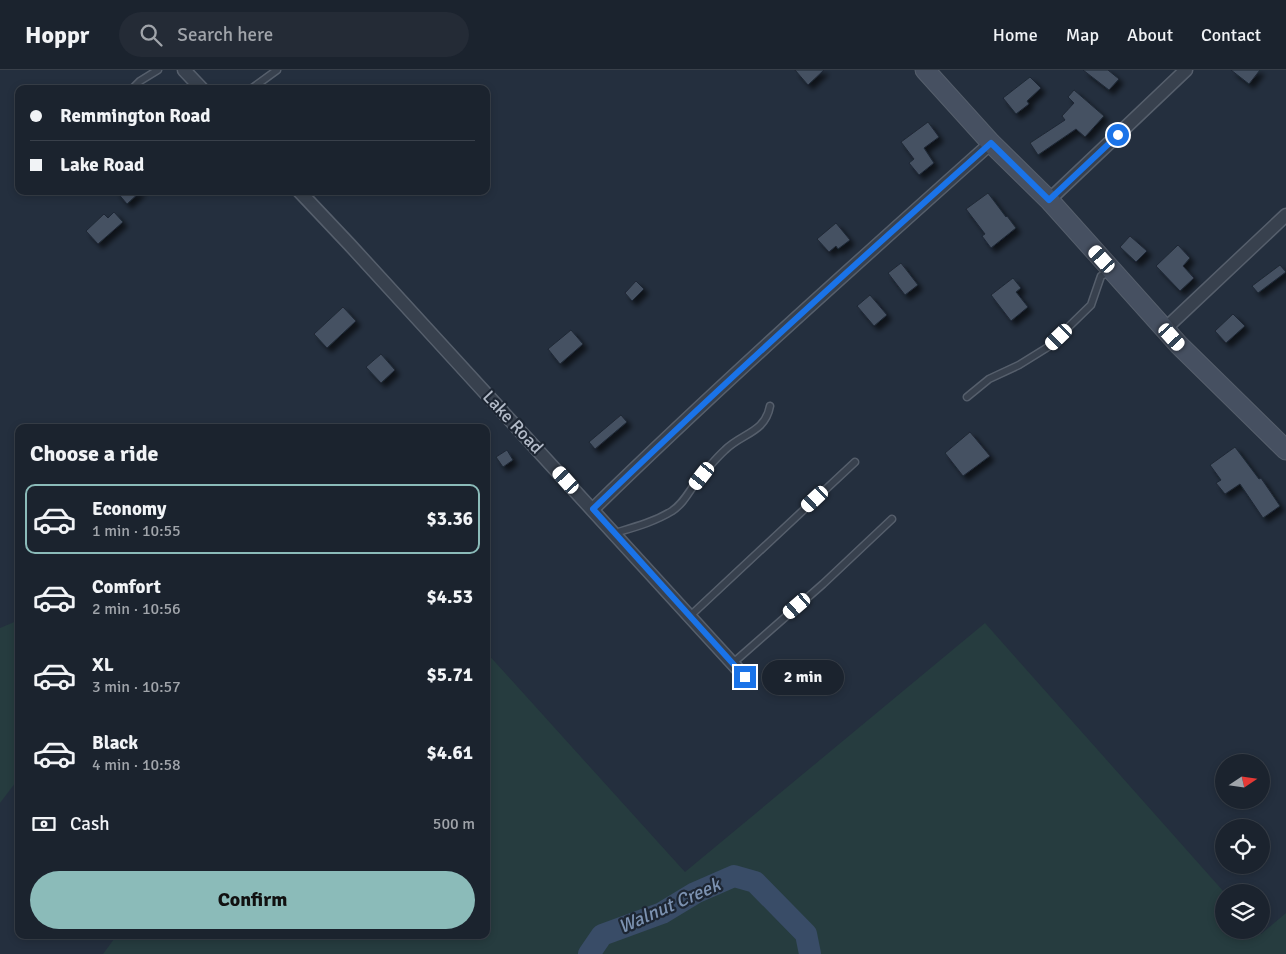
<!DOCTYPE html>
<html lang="en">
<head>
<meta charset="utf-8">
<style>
	:root { --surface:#1b232e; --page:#242b36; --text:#f1f3f6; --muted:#a0a4aa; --line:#39404a; --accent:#8bbbb9 }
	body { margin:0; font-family:Signika,sans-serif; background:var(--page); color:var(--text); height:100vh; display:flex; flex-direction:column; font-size:19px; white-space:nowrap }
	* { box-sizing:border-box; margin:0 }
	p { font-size:16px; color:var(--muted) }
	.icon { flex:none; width:28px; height:28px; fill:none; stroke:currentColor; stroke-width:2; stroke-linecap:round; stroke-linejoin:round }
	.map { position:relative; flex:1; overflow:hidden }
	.panel { position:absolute; left:15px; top:354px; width:475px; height:515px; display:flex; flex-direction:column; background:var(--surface); border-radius:10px; box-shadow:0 2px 8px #0003,0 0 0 1px var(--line) }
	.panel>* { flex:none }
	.top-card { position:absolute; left:15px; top:15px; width:475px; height:110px; border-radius:10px; box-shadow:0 2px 8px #0003,0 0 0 1px var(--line); display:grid; align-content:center; height:110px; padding:0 15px; background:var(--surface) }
	.needle { width:32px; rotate:77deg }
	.fabs { position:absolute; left:1215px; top:684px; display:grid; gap:10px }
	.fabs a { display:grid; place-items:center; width:55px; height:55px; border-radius:50%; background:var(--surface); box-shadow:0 2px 8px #0003,0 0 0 1px var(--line); font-size:25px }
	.end { position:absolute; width:22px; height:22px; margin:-11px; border:6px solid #1a73e8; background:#fff; box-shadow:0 0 0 2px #fff }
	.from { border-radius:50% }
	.bubble { position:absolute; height:35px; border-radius:18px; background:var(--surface); box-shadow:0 2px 8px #0003,0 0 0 1px var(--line); font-size:16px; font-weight:700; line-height:35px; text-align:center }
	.car { position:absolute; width:15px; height:30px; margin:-15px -8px; border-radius:6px; box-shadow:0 0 4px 1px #0007; background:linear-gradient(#fff 24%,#345 0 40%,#fff 0 76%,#345 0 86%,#fff 0) }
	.top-card b { display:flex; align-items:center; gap:18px; height:48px; font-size:19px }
	.top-card b+b { border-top:1px solid var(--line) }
	.top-card i { width:12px; height:12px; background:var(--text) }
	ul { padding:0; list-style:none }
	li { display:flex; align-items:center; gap:15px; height:70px; margin:0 10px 8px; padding:0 5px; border:2px solid transparent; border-radius:10px }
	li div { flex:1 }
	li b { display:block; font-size:19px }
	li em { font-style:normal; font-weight:700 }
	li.on { border-color:var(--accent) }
	li>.icon { width:45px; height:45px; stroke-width:1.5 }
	h2 { padding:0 15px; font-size:22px; line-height:60px }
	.pay { display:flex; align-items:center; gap:12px; height:55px; padding:0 15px; font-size:19px }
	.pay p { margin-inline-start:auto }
	.cta { display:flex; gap:10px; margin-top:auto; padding:10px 15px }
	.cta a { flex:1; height:58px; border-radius:30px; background:var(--accent); color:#111; font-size:20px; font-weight:700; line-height:58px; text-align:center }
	header { display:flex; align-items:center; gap:30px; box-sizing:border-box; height:70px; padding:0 25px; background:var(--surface); border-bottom:1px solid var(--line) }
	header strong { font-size:24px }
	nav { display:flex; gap:28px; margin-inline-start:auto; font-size:18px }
	.search { width:350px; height:45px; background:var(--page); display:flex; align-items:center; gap:12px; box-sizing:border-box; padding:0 18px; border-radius:28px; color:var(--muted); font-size:19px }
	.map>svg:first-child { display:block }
	.green { fill:#263c3f }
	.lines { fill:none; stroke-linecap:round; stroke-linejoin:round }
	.river { stroke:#394c67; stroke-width:22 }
	.building { fill:#455162; stroke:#1f2835; filter:url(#shadow) }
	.lane-casing { stroke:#565f6c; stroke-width:9 }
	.street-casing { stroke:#565f6c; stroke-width:15 }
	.secondary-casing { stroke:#565f6c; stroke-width:21 }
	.lane { stroke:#38414e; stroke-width:6 }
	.street { stroke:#38414e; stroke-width:12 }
	.secondary { stroke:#465061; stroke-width:19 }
	.route { stroke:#1a73e8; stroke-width:6 }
	.labels { text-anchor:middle; stroke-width:4.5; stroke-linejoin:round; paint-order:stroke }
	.street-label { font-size:18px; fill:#b4bcc9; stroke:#1d2633 }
	.water-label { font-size:19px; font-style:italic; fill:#7c92b1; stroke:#1d2633 }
</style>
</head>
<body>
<header>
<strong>Hoppr</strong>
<div class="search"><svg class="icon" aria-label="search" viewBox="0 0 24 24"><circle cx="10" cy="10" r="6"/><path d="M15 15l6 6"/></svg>Search here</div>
<nav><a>Home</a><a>Map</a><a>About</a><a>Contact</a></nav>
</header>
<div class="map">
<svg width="1286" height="884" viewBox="0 0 1286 884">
	<defs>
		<filter id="shadow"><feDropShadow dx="4.5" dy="4.5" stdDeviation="2.5" flood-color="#0009"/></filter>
	</defs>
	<rect width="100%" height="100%" fill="#242f3e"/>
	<g class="green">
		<polygon points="19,550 19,708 0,733 0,558"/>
		<polygon points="985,553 1224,822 1224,860 1258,860 1261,864 1286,843 1286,884 103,884 117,865 486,865 486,582 685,802"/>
	</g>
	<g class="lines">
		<polyline class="river" points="589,884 602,865 662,843 695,823 734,806 755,812 806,864 810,884"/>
	</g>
	<g class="building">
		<polygon points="795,0 824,0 808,15"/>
		<polygon points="1083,0 1108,0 1119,9 1109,20"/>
		<polygon points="1231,0 1260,0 1249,14"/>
		<polygon points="1030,7 1041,18 1027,31 1029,34 1016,44 1003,28"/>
		<polygon points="1074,20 1104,46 1085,67 1076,59 1038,85 1030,73 1065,50 1062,46 1074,33 1068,27"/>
		<polygon points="928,52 939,67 924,78 934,93 919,105 909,93 914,89 901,72"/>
		<polygon points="116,121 141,121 127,134"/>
		<polygon points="988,123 1006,147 1007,146 1016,158 991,178 982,166 985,164 966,139"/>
		<polygon points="114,142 123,152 98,174 86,161 104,144 108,148"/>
		<polygon points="836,153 850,170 838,179 836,176 829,182 817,169"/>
		<polygon points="1130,166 1147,181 1136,192 1120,177"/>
		<polygon points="1178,175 1190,188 1183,196 1194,208 1180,221 1156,196"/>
		<polygon points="901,193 918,215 905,225 888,203"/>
		<polygon points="1280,195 1286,202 1258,223 1252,216"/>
		<polygon points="1013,208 1021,218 1016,222 1028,237 1011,251 991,225"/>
		<polygon points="636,211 644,219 632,231 625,223"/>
		<polygon points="870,225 887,245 874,256 857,236"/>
		<polygon points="343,237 356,251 327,278 314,264"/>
		<polygon points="1233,244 1245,256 1226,273 1215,261"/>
		<polygon points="571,260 583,274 560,294 548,279"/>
		<polygon points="381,284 395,300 381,313 366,297"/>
		<polygon points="621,345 627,352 595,379 589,372"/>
		<polygon points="970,362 990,386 963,406 945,383"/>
		<polygon points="1235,377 1259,409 1261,408 1280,436 1263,448 1240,414 1225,424 1216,413 1221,410 1210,395"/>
		<polygon points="507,380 513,390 503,397 496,387"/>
	</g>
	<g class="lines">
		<g class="lane-casing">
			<g id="lane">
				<polyline points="132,19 140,11 158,0"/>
				<polyline points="251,19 277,0"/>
				<polyline points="967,327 989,309 1019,295 1048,277 1091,235 1101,206 1111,201"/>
				<path d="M615 463C635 457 654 452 672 441 681 435 686 427 692 418 702 405 713 391 725 380 742 363 765 363 770 336"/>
				<polyline points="690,546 855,392"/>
				<polyline points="733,593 823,514 892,449"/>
			</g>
		</g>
		<g class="street-casing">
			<g id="street">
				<polyline points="184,0 202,19"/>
				<polyline points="299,121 350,175 745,607"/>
				<polyline points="1049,130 1186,0"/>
				<polyline points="1165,259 1286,145"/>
				<path d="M593 439C722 313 857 193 991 73"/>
			</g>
		</g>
		<g class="secondary-casing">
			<polyline id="secondary" points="925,0 991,73 1049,130 1179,275 1286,380"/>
		</g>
		<use href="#lane" class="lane"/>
		<use href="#street" class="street"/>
		<use href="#secondary" class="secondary"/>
	</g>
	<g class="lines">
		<path class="route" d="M745 607 593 439C722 314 856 193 991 73L1049 130 1118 65"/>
	</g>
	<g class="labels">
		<g class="street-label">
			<text transform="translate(513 352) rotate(47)" y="6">Lake Road</text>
		</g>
		<g class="water-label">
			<text transform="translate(669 835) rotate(-24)" y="7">Walnut Creek</text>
		</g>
	</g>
</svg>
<div class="fabs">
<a><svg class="needle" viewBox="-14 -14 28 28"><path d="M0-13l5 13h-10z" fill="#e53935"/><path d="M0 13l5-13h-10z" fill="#a0a4aa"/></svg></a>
<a><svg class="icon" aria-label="locate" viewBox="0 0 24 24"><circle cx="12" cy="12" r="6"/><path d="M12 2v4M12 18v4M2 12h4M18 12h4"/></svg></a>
<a><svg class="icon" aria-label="layers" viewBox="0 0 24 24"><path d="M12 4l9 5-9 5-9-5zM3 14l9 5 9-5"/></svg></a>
</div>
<i class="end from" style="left:1118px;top:65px"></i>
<i class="end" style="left:745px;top:607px"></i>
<div class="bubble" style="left:762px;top:590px;width:82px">2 min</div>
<i class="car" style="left:1102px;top:189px;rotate:318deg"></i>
<i class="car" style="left:1059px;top:267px;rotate:226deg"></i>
<i class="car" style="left:1172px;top:267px;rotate:138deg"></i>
<i class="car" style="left:702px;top:406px;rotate:218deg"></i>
<i class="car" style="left:566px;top:410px;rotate:318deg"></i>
<i class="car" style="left:815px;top:429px;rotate:227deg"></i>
<i class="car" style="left:797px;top:536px;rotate:229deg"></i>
<div class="top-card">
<b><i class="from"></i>Remmington Road</b>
<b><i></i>Lake Road</b>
</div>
<section class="panel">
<h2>Choose a ride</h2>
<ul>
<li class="on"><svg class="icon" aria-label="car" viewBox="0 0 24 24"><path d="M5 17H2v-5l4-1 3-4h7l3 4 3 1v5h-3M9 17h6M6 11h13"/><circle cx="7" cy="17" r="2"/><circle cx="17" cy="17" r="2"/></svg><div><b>Economy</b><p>1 min · 10:55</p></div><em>$3.36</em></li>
<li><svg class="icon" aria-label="car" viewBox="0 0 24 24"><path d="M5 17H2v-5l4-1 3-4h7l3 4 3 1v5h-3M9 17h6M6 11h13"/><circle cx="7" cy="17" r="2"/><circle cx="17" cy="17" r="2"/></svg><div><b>Comfort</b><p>2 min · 10:56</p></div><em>$4.53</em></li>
<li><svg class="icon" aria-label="car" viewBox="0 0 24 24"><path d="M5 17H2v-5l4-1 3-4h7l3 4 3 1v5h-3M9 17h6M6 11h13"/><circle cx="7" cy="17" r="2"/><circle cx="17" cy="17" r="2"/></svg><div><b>XL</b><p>3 min · 10:57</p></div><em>$5.71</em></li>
<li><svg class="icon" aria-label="car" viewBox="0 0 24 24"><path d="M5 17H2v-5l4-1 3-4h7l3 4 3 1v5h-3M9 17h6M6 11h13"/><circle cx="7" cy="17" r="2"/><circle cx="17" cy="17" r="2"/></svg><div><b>Black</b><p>4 min · 10:58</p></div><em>$4.61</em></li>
</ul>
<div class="pay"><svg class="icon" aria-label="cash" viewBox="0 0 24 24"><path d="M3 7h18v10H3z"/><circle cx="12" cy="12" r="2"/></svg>Cash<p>500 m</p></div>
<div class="cta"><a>Confirm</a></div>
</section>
</div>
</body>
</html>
